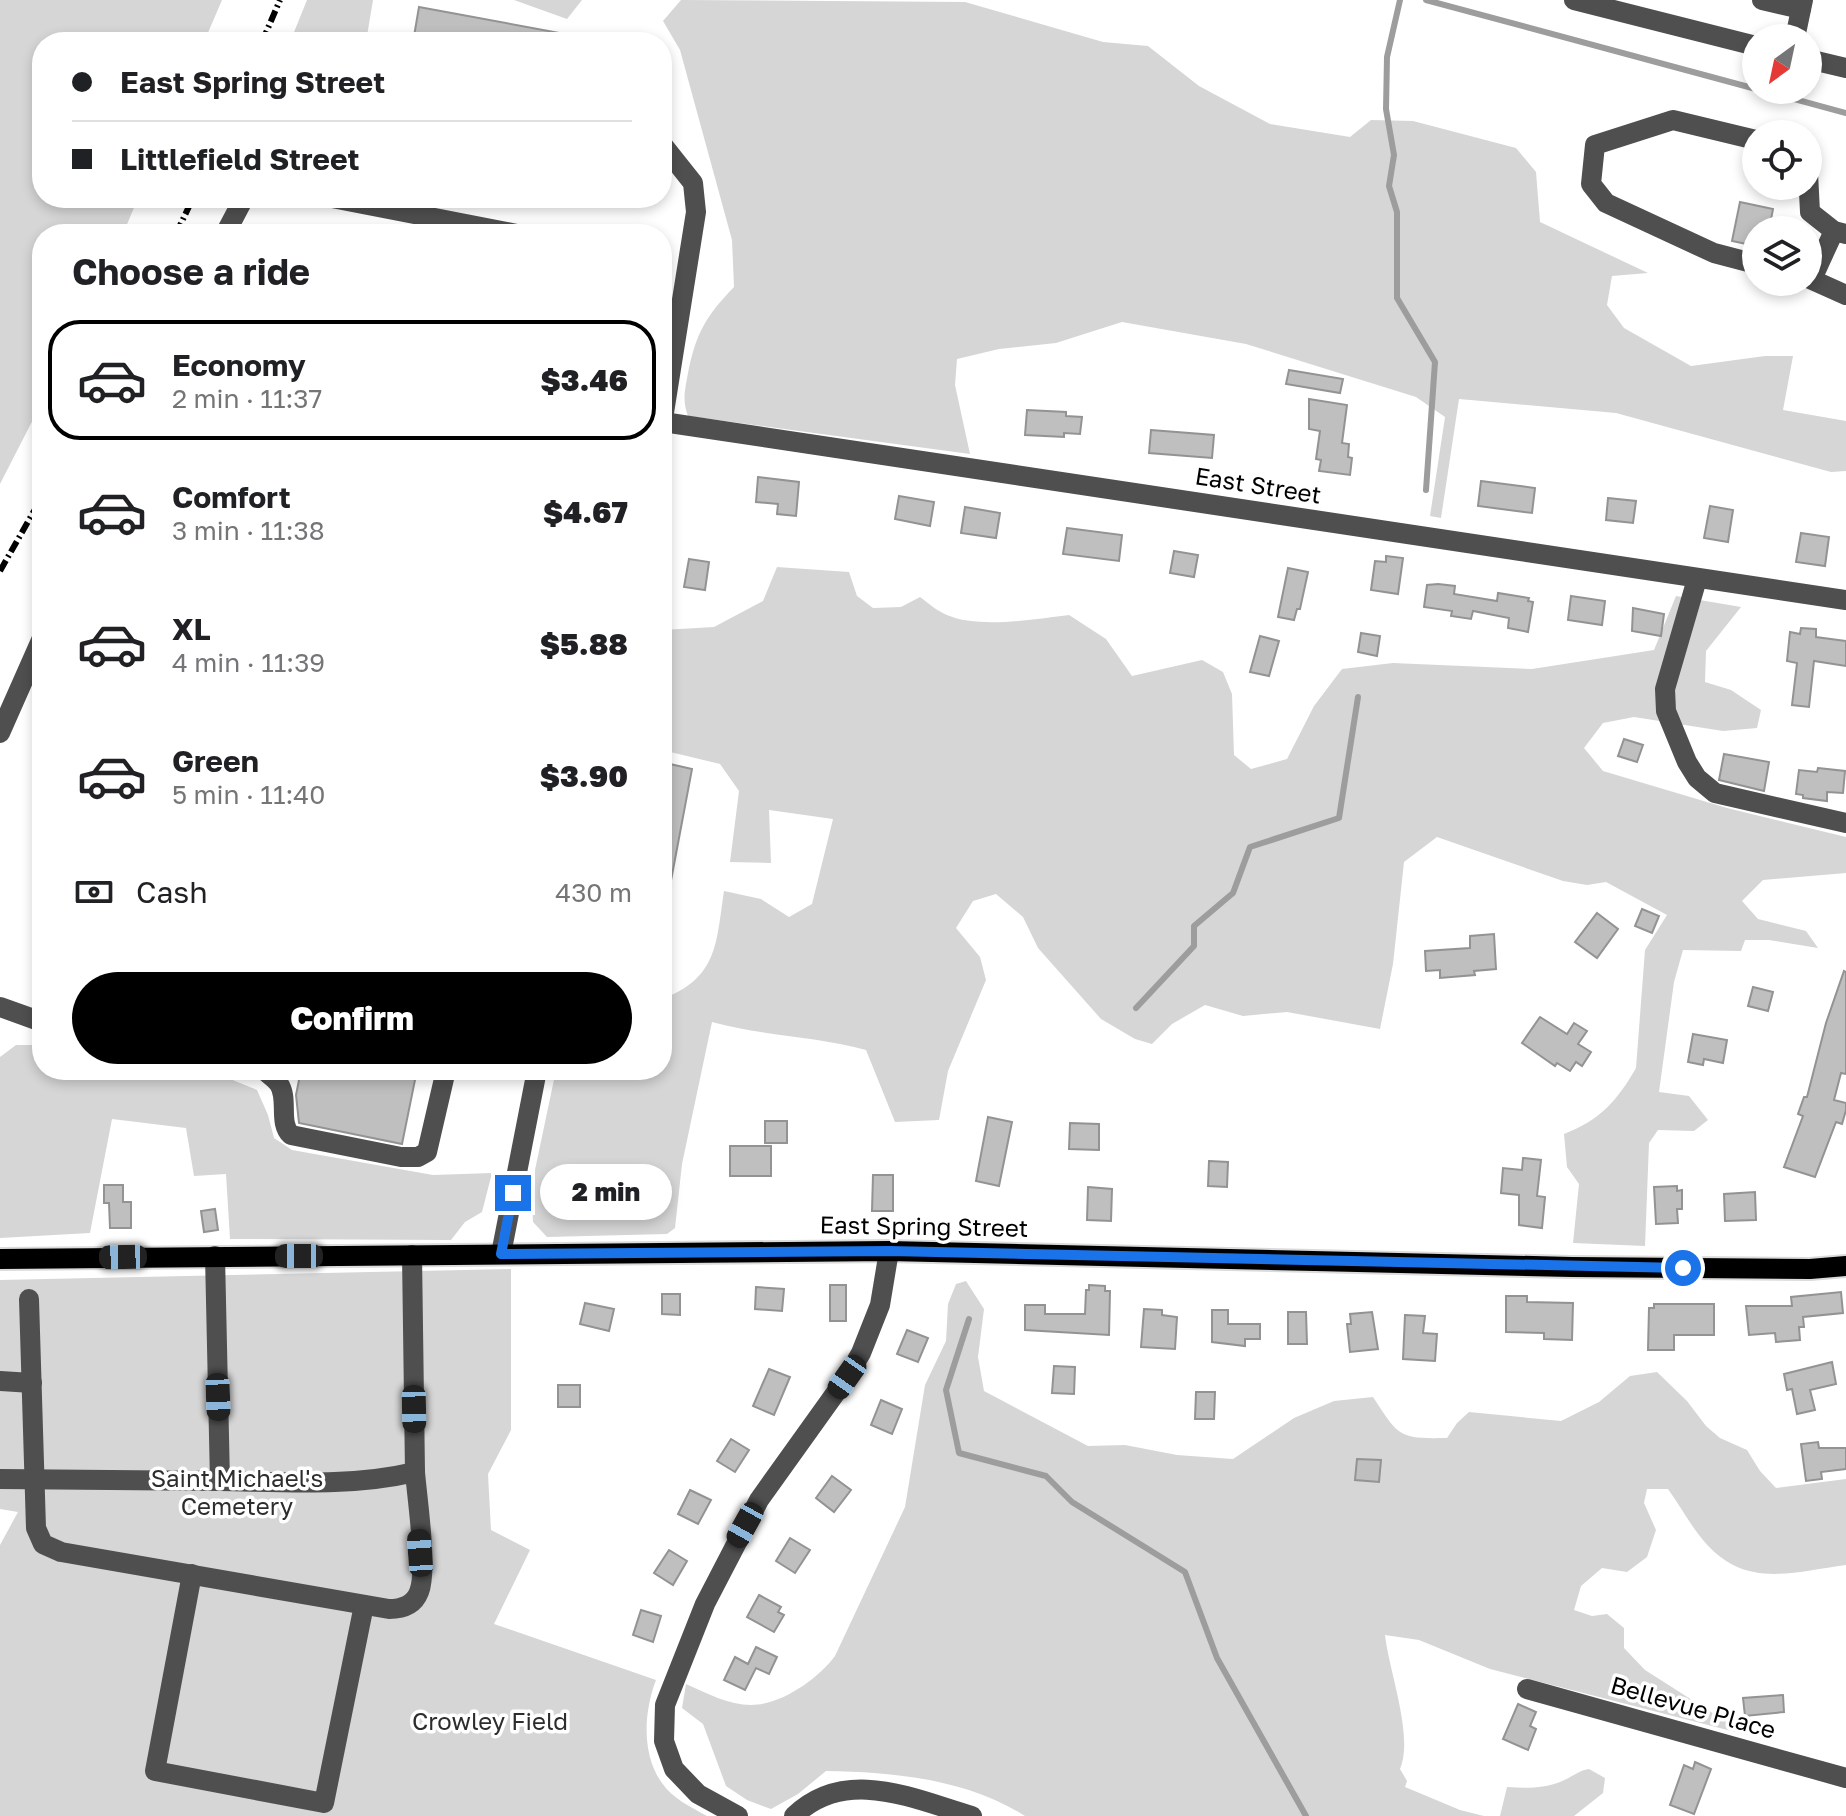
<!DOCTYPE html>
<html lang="en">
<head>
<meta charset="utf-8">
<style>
	:root { --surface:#fff; --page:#f6f6f6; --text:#202124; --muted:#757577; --line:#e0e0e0; --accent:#000 }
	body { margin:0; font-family:"Golos Text",sans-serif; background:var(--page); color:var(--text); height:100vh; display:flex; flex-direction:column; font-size:30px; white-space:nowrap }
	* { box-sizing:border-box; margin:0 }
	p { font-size:26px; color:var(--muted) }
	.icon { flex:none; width:44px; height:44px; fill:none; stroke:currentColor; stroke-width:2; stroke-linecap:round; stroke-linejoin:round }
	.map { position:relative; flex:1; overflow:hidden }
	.sheet { position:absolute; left:32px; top:224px; width:640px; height:856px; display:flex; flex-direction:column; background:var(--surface); border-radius:32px; box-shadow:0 4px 12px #0003 }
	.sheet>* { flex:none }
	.banner { position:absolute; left:32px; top:32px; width:640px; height:176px; border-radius:32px; box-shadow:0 4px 12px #0003; display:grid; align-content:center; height:176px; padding:0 40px; background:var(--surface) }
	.needle { width:52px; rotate:213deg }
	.tools { position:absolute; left:1742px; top:24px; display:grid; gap:16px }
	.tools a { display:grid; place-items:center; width:80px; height:80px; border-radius:50%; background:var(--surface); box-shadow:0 4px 12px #0003; font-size:40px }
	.end { position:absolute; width:36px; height:36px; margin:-18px; border:10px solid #1a73e8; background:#fff; box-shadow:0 0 0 4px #fff }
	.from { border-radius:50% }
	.bubble { position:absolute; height:56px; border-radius:28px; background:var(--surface); box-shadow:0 4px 12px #0003; font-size:26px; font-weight:800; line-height:56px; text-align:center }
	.car { position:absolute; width:24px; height:48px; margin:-24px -12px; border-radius:10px; box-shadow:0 0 6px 2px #0007; background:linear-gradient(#222 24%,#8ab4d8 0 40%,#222 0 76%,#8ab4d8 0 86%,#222 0) }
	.banner b { display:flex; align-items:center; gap:28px; height:76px; font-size:30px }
	.banner b+b { border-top:2px solid var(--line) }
	.banner i { width:20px; height:20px; background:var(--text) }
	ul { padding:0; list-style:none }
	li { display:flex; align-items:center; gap:24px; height:120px; margin:0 16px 12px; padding:0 24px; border:4px solid transparent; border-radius:32px }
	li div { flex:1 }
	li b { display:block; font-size:30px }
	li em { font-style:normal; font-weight:800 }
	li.selected { border-color:var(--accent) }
	li>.icon { width:72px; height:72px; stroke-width:1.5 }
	h2 { padding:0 40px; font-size:36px; line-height:96px }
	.pay { display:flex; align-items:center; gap:20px; height:88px; padding:0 40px; font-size:30px }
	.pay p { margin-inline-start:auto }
	.cta { display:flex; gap:16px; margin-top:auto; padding:16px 40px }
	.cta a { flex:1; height:92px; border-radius:48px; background:var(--accent); color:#fff; font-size:32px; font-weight:800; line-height:92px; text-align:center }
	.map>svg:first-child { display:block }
	.green { fill:#d6d6d6 }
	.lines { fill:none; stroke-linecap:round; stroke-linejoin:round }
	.stream { stroke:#9d9d9d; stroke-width:6 }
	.building { fill:#bfbfbf; stroke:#939393; stroke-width:2 }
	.major-casing { stroke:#dbdbdb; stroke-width:24 }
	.minor { stroke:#4f4f4f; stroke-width:20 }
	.major { stroke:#000; stroke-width:20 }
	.rail { stroke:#000; stroke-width:6; stroke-dasharray:12 4 2 4; stroke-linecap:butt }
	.route { stroke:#1a73e8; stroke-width:10 }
	.labels { text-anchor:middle; stroke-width:7; stroke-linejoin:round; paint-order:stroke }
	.street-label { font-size:24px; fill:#000; stroke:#fff }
	.park-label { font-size:24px; fill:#2d2d2d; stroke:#fff }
</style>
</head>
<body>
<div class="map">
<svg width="1846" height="1816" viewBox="0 0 1846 1816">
	<rect width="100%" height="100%" fill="#fff"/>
	<g class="green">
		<polygon points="0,0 222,0 204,42 42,42 42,198 138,198 123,234 42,234 42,402 0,484"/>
		<polygon points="307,0 373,0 366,42 290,42"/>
		<polygon points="514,0 582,0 567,19"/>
		<path d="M681 0 965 2 1103 42 1148 46 1199 86 1270 124 1350 137 1371 120 1413 121 1516 148 1536 172 1540 222 1648 273 1612 276 1607 305 1624 328 1691 366 1765 356H1793L1783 410 1846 421V471L1831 472 1616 413 1459 399 1441 518 1430 516 1445 417 1416 397 1246 344 1122 322 1056 343 999 349 957 359 955 385 970 454 688 416C682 400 685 390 688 373 696 333 706 316 734 287L732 240 680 50 663 21Z"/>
		<path d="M777 567 849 572 857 596 873 608 901 607 920 597C928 603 937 611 947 615 979 629 1035 619 1069 615L1106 639 1132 676 1202 660 1223 672 1232 694 1234 755 1251 769 1287 759 1314 706 1342 669 1393 663 1532 669 1654 650 1676 596 1741 607 1706 651 1705 682 1731 690 1761 710 1757 728 1723 731 1634 717 1603 723 1584 748 1603 771 1727 808 1846 837V873L1763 880 1742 901 1758 919 1806 931 1818 948 1769 940H1745L1741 951 1683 950 1674 982 1659 1092 1689 1096 1708 1120 1694 1131 1658 1130 1649 1143 1645 1246 1573 1243 1579 1184 1567 1167 1564 1134C1600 1120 1617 1101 1636 1068L1645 950 1667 915 1606 882 1587 885 1563 881 1437 837 1404 862 1393 964 1380 1029 1287 1012 1243 1016 1205 1005 1172 1024 1152 1044 1135 1039 1101 1019 1038 948 1023 917 996 894 973 901 956 928 980 957 986 980 948 1071 939 1120 895 1122 866 1050C815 1036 763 1036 712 1022L682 1164 675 1228 667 1234 547 1237 533 1222 531 1189 556 1070H662V999C718 978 716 944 724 891L761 899 789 917 812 904 833 819 769 810 771 863 730 862 739 791 720 764 662 750V630L714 627 763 601Z"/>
		<polygon points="16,1045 42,1045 42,1070 208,1070 257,1090 268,1115 274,1138 292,1150 433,1175 492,1173 482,1212 465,1222 451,1240 230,1239 226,1174 194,1176 186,1128 112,1119 90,1233 0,1238 0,1057"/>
		<path d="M511 1269V1430L488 1474 491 1530 530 1550 494 1624 656 1680C644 1711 641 1754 662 1783 673 1799 691 1807 707 1816H0V1545L18 1512 0 1509V1280Z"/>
		<path d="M966 1281 984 1309 978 1357 984 1391 1088 1446 1125 1445 1177 1455 1233 1459 1294 1418 1334 1401 1373 1397C1399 1437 1399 1439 1447 1438L1457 1423 1469 1412 1561 1421 1599 1402 1630 1376 1657 1372 1687 1401 1706 1426 1720 1438 1747 1450 1760 1471 1776 1488 1846 1479V1565C1787 1573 1741 1590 1699 1535 1688 1521 1679 1504 1668 1489H1647L1644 1503 1656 1530 1647 1557 1627 1572 1602 1568 1581 1586 1574 1610 1592 1616 1607 1614 1624 1628V1648L1645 1670 1747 1735 1490 1669 1419 1640 1385 1635C1389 1671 1414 1737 1400 1769L1407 1781 1405 1787 1460 1810 1484 1816H1025C967 1779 893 1772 826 1771L798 1794 771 1809 747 1800 726 1786 703 1724 682 1708 686 1684C706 1693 729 1705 751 1705 781 1705 818 1679 835 1656L905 1507 925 1385 946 1341 948 1304 956 1284Z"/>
		<path d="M1589 1769 1605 1778 1603 1793 1574 1816H1500L1507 1787C1525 1788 1542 1789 1560 1782 1571 1778 1577 1771 1589 1769Z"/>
	</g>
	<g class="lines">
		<g class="stream">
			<polyline points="1400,0 1387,57 1386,109 1394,155 1389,186 1397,212 1397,298 1435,362 1426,490"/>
			<polyline points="1426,0 1756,89"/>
			<polyline points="1761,90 1846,113"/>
			<polyline points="1136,1008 1194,946 1194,926 1233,893 1250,847 1339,818 1358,697"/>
			<polyline points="969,1319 946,1390 959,1453 1046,1476 1072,1502 1185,1572 1217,1658 1306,1816"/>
		</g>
	</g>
	<g class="building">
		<polygon points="419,7 565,34 564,42 413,42"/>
		<polygon points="1740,202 1773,209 1769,230 1756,230 1756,246 1732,241"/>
		<polygon points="1289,370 1343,379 1340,393 1286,384"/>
		<polygon points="1309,399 1347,405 1342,443 1349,444 1348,457 1352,458 1350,475 1319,471 1321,460 1316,459 1320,431 1309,429"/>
		<polygon points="1027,410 1066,412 1066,416 1082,417 1080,434 1064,433 1064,437 1025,435"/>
		<polygon points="1151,430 1214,435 1212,458 1149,453"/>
		<polygon points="758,477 799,482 796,516 777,514 778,504 756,502"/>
		<polygon points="1481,481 1535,488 1532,513 1478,506"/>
		<polygon points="899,496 934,502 930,526 895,519"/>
		<polygon points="1608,498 1636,501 1633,523 1606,520"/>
		<polygon points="1710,506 1733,510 1728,542 1704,538"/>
		<polygon points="965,507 1000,513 996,538 961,533"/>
		<polygon points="1067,528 1122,535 1119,561 1063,554"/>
		<polygon points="1801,533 1829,537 1825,566 1796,562"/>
		<polygon points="1174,551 1198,555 1194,577 1170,573"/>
		<polygon points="1386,556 1403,558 1398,594 1371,590 1375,561 1386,562"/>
		<polygon points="689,559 709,562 705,590 684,587"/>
		<polygon points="1288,568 1308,572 1300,609 1297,609 1294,620 1278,617"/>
		<polygon points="1438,584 1455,586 1454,594 1497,601 1498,593 1529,598 1528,601 1533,602 1528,632 1508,628 1509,618 1473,611 1471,619 1451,616 1452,611 1424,607 1427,585"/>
		<polygon points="1571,596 1605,601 1602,625 1568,620"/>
		<polygon points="1633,608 1664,614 1661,636 1632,631"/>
		<polygon points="1801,628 1816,629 1816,637 1846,641 1846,666 1814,661 1809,707 1792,705 1797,663 1787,661 1790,632 1800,634"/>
		<polygon points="1361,633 1380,636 1377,656 1358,652"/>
		<polygon points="1260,636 1279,641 1269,676 1250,672"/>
		<polygon points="1624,739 1643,745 1637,762 1618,756"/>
		<polygon points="1724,754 1769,762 1764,791 1719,780"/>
		<polygon points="670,764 692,769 670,886 662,885 662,785 666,785"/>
		<polygon points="1818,768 1845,771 1843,793 1827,792 1827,801 1803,798 1803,795 1796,794 1799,770 1817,772"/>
		<polygon points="1642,909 1659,916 1652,933 1635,926"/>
		<polygon points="1597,913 1618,929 1597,958 1575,942"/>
		<polygon points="1494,934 1496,969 1474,971 1475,975 1440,978 1440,970 1426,971 1425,951 1470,948 1470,936"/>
		<polygon points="1844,971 1846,972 1846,1074 1841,1073 1834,1100 1846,1103 1846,1110 1842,1124 1836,1122 1815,1177 1784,1167 1803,1116 1798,1114 1804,1097 1807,1097 1826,1023"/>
		<polygon points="1753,987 1773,992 1768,1011 1748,1006"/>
		<polygon points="1540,1017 1567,1034 1574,1023 1587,1031 1578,1044 1591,1052 1582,1066 1576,1062 1570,1071 1557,1063 1555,1066 1522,1043"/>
		<polygon points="1693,1034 1727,1040 1723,1063 1704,1059 1703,1065 1688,1062"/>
		<polygon points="301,1070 417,1070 402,1144 299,1123 296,1095"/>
		<polygon points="988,1117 1012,1122 999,1186 976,1181"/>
		<rect x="765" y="1121" width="22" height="22"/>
		<polygon points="1070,1123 1099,1124 1099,1150 1069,1149"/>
		<rect x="730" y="1146" width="41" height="30"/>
		<polygon points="1523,1158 1541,1160 1537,1196 1545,1197 1542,1228 1519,1225 1519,1195 1501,1193 1503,1168 1522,1170"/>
		<polygon points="1209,1161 1228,1162 1227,1187 1208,1186"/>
		<polygon points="873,1175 893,1175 893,1211 872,1211"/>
		<polygon points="104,1185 123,1185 123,1202 131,1202 131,1228 110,1228 109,1203 104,1203"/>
		<polygon points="1677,1186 1677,1191 1682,1190 1682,1209 1677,1209 1678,1223 1656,1224 1654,1187"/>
		<polygon points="1088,1187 1112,1189 1111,1221 1087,1220"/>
		<polygon points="1755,1192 1756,1220 1725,1221 1724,1194"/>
		<polygon points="215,1209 218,1230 204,1232 201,1211"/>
		<rect x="830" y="1285" width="16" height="36"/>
		<polygon points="1089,1285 1105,1286 1105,1291 1110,1291 1109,1335 1025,1330 1025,1305 1045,1305 1045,1314 1085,1314 1086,1290 1089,1290"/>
		<polygon points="756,1287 784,1289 782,1311 755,1309"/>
		<polygon points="1841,1292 1843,1313 1803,1317 1804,1327 1799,1327 1800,1340 1776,1342 1775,1333 1749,1335 1746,1306 1792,1306 1791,1297"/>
		<polygon points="662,1294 680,1294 680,1315 662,1314"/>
		<polygon points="1506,1296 1527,1296 1527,1302 1573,1303 1572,1340 1544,1339 1544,1333 1506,1332"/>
		<polygon points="585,1303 614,1309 609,1331 580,1324"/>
		<polygon points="1654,1304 1714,1304 1714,1335 1674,1335 1674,1350 1648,1350 1649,1308 1654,1308"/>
		<polygon points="1144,1309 1162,1310 1162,1315 1177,1317 1175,1349 1141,1347"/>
		<polygon points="1212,1310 1228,1310 1228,1324 1260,1324 1260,1339 1245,1339 1245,1346 1212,1342"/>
		<polygon points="1288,1312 1306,1312 1307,1344 1288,1344"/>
		<polygon points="1372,1312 1378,1349 1350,1352 1347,1324 1351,1324 1350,1314"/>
		<polygon points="1405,1315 1425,1316 1423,1333 1437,1334 1435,1361 1403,1359"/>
		<polygon points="907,1330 928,1338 918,1362 897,1354"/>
		<polygon points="1832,1362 1836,1384 1810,1390 1815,1410 1797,1414 1792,1389 1787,1390 1784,1374"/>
		<polygon points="1054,1366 1075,1367 1074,1394 1052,1393"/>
		<polygon points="769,1369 790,1377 774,1415 753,1406"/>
		<rect x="558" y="1385" width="22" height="22"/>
		<polygon points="1196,1392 1215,1392 1214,1419 1195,1419"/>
		<polygon points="881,1400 902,1409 892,1434 871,1425"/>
		<polygon points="731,1439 749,1450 735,1472 717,1461"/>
		<polygon points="1818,1442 1819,1448 1846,1448 1846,1469 1821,1472 1822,1479 1806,1481 1801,1444"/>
		<polygon points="1357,1459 1381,1460 1379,1482 1355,1480"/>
		<polygon points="832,1476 851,1490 834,1512 816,1498"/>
		<polygon points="690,1490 711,1500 698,1524 678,1514"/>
		<polygon points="790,1538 810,1550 795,1573 776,1561"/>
		<polygon points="669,1550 687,1561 673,1585 654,1573"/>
		<polygon points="759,1595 781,1607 778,1612 784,1615 774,1632 747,1617"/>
		<polygon points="641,1610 661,1616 653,1642 633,1635"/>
		<polygon points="756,1647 777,1657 769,1674 756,1668 745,1690 724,1680 735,1657 748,1664"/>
		<polygon points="1783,1695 1784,1712 1745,1716 1743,1698"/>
		<polygon points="1518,1704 1536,1712 1530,1726 1536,1729 1528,1750 1503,1739"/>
		<polygon points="1695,1762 1711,1769 1694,1814 1670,1805 1684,1765 1693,1769"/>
	</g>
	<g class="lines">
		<g class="major-casing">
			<polyline id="major" points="0,1259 889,1251 1572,1267 1810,1269 1846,1266"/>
		</g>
		<g class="minor">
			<polyline points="1574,0 1756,46"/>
			<polyline points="1762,0 1801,9"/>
			<polyline points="1795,38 1803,0"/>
			<polyline points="1808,59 1846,68"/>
			<polyline points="1756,140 1673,120 1595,145 1591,184 1606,203 1714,253 1756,264"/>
			<polyline points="662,144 693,183 696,212 662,425"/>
			<polyline points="1808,173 1810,212 1834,231 1846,234"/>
			<polyline points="332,198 517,234"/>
			<polyline points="225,234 244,198"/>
			<polyline points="1808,278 1846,295"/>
			<polyline points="1812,279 1834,231"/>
			<polyline points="663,422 1846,600"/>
			<polyline points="1697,579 1665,689 1666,711 1687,762 1697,778 1715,793 1846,823"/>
			<polyline points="0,733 42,638"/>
			<polyline points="0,1007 42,1022"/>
			<path d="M264 1070C268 1074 276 1079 279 1084 289 1099 278 1123 291 1135L401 1157H418L427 1152 446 1070"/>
			<polyline points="501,1254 537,1070"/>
			<polyline points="412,1255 415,1472"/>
			<path d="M29 1299 36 1528 43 1544 61 1552 389 1609C402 1609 414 1605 419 1592 428 1570 417 1498 415 1472 352 1487 285 1482 220 1481"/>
			<polyline points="0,1381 32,1383"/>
			<polyline points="0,1479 220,1481 215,1256"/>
			<polyline points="192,1574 155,1771 324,1803 364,1605"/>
			<polyline points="1527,1689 1846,1778"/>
			<polyline points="738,1816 698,1794 674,1769 664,1741 665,1705 705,1604 759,1500 847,1377 861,1353 880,1305 889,1251"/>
			<path d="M794 1816C846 1766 913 1799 972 1816"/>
		</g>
		<use href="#major" class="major"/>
		<g class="rail">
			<polyline points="262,42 280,0"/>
			<polyline points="176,234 193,198"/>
			<polyline points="0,571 42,497"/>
		</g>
	</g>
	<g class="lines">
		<polyline class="route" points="513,1193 501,1254 889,1251 1683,1268"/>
	</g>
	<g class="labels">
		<g class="street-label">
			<text transform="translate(1258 486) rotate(9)" y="8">East Street</text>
			<text transform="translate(924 1227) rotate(1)" y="8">East Spring Street</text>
			<text transform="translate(1693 1708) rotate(16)" y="8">Bellevue Place</text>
		</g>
		<g class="park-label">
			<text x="237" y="1487">Saint Michael's<tspan x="237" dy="28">Cemetery</tspan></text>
			<text x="490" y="1730">Crowley Field</text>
		</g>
	</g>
</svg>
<div class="tools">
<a><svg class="needle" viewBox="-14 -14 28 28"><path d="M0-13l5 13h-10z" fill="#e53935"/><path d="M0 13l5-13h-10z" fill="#757577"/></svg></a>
<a><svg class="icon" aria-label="locate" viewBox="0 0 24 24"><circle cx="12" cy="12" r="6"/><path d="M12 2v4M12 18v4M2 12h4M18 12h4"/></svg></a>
<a><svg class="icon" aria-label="layers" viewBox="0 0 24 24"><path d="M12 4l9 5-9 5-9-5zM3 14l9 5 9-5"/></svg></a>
</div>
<i class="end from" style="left:1683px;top:1268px"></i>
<i class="end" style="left:513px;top:1193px"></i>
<div class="bubble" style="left:540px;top:1164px;width:132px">2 min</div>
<i class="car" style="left:299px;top:1256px;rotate:270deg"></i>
<i class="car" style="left:123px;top:1257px;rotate:269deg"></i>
<i class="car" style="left:847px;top:1377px;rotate:215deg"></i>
<i class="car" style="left:218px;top:1397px;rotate:178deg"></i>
<i class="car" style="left:414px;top:1409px;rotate:179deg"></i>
<i class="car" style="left:745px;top:1525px;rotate:209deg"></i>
<i class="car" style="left:420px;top:1553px;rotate:356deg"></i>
<div class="banner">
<b><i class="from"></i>East Spring Street</b>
<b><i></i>Littlefield Street</b>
</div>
<section class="sheet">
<h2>Choose a ride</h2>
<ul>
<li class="selected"><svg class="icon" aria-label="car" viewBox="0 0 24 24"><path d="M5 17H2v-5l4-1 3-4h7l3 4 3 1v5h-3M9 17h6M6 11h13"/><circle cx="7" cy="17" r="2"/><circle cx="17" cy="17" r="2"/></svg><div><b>Economy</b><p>2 min · 11:37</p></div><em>$3.46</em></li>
<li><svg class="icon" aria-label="car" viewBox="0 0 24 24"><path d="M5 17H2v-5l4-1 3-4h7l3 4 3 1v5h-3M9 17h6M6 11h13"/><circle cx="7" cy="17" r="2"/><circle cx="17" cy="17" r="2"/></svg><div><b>Comfort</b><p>3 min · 11:38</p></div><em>$4.67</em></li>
<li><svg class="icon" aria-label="car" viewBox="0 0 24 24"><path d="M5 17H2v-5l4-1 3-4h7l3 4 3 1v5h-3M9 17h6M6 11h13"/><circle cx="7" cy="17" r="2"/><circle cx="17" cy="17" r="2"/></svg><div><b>XL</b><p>4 min · 11:39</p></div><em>$5.88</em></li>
<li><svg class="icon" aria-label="car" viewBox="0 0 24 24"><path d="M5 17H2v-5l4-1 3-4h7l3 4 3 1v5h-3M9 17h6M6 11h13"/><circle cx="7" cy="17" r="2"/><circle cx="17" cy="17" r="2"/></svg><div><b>Green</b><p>5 min · 11:40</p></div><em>$3.90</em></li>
</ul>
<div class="pay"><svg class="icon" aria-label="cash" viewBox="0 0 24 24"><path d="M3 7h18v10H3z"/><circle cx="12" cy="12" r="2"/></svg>Cash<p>430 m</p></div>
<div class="cta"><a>Confirm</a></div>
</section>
</div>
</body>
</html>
